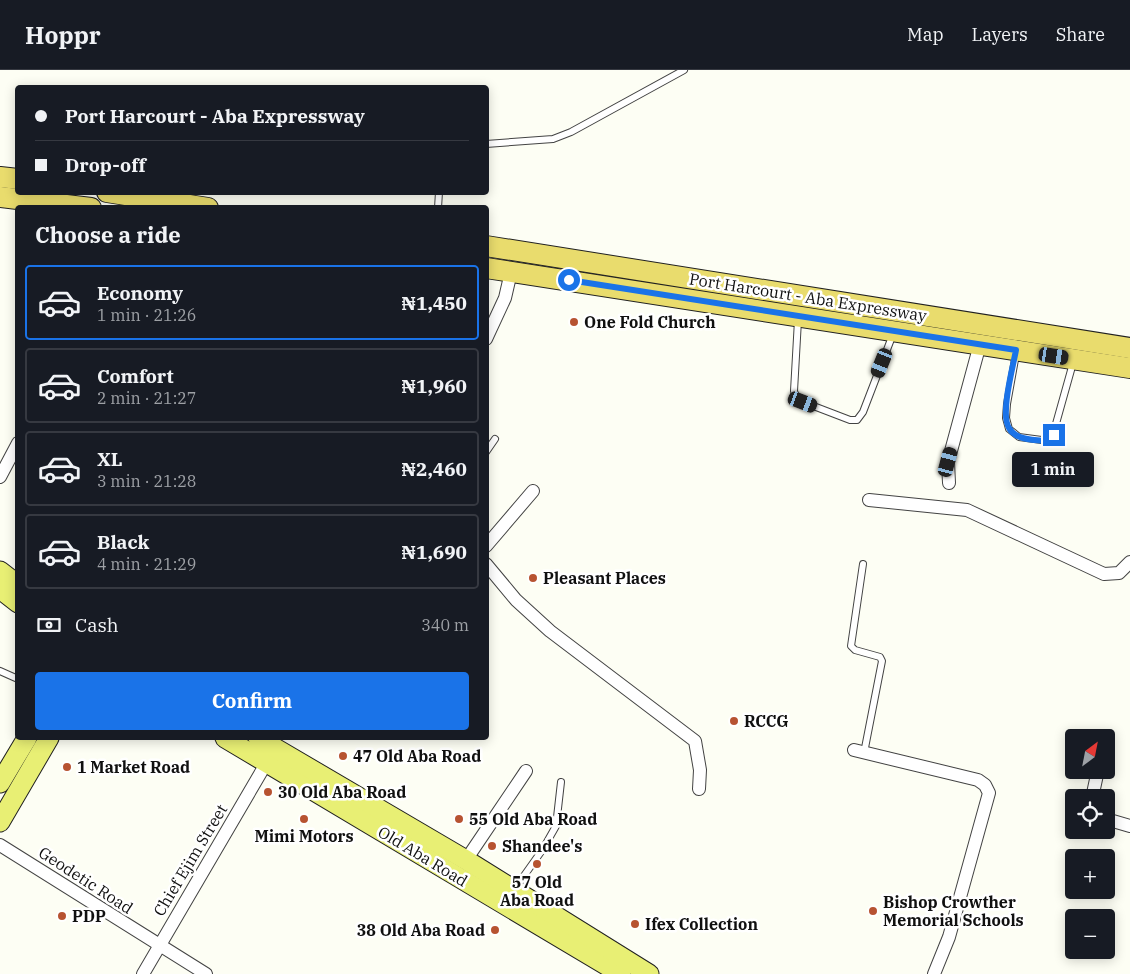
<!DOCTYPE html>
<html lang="en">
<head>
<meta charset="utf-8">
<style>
	:root { --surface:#171b24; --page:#20242c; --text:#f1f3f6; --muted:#9ea1a6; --line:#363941; --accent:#1a73e8 }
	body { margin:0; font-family:"IBM Plex Serif",serif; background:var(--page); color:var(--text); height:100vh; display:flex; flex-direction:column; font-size:19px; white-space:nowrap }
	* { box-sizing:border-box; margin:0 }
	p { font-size:16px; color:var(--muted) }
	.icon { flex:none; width:28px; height:28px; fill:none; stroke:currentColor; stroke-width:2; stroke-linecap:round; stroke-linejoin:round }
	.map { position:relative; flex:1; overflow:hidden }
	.sheet { position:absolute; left:15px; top:135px; width:474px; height:535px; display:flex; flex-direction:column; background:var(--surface); border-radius:5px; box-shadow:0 2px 12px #0003 }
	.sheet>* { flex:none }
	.guide { position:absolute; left:15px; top:15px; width:474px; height:110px; border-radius:5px; box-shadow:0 2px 12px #0003; display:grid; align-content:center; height:110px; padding:0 20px; background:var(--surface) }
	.needle { width:32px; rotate:32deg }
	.buttons { position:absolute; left:1065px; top:659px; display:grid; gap:10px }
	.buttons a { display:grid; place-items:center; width:50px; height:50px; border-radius:5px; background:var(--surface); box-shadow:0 2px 12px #0003; font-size:25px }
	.end { position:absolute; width:22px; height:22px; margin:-11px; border:6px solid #1a73e8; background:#fff; box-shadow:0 0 0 2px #fff }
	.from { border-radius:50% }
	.bubble { position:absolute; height:35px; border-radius:5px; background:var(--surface); box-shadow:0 2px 12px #0003; font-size:16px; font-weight:700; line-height:35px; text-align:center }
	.car { position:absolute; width:15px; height:30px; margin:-15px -8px; border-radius:6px; box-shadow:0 0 4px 1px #0007; background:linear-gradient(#222 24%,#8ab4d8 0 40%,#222 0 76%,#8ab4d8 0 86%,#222 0) }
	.guide b { display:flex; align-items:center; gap:18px; height:48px; font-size:19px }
	.guide b+b { border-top:1px solid var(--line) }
	.guide i { width:12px; height:12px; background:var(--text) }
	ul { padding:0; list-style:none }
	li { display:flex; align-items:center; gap:15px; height:75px; margin:0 10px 8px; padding:0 10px; border:2px solid var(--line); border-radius:5px }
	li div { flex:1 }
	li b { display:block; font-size:19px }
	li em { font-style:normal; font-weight:700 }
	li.selected { border-color:var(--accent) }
	li>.icon { width:45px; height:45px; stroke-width:1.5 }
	h2 { padding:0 20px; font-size:22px; line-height:60px }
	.pay { display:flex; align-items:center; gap:12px; height:55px; padding:0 20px; font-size:19px }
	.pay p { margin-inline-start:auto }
	.primary-button { display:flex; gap:10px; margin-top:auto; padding:10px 20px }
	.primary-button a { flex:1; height:58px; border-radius:5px; background:var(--accent); color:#fff; font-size:20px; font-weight:700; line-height:58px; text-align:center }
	header { display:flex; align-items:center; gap:30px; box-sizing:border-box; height:70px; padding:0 25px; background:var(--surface); border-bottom:1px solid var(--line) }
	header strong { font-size:24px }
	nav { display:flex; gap:28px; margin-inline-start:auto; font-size:18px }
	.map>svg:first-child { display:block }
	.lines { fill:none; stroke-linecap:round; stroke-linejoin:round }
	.service-casing { stroke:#434343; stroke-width:8 }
	.minor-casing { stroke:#434343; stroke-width:14 }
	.primary-casing { stroke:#212121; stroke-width:21 }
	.trunk-casing { stroke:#212121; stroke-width:22 }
	.service { stroke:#fff; stroke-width:6 }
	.minor { stroke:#fff; stroke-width:12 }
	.primary { stroke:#e8ef74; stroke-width:19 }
	.trunk { stroke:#e9dc6d; stroke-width:20 }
	.route { stroke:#1a73e8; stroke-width:6 }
	.poi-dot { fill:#b75331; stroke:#fff; stroke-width:2 }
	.labels { text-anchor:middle; stroke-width:5; stroke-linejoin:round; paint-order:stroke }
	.street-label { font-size:16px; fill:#101010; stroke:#fff }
	.poi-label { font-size:16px; font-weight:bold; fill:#101010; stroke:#fff; text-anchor:start }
</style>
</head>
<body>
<header>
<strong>Hoppr</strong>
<nav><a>Map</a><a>Layers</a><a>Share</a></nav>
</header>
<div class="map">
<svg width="1130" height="904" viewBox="0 0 1130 904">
	<rect width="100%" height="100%" fill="#fdfef4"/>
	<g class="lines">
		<g class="service-casing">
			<g id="service">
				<polyline points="486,74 553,69 571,62 684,0"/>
				<polyline points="438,138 439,122"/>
				<polyline points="798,250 794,321 796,327 803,332 850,350 857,350 863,342 893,264"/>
				<polyline points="1016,284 1007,334 1006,348 1009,359 1019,367 1049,371 1052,368 1073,293"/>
				<polyline points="486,382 495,369"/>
				<polyline points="863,494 851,576 855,580 880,587 882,591 864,683"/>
				<polyline points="0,601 18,609"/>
				<polyline points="516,817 543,779 556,756 561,712"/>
			</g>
		</g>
		<g class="minor-casing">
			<g id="minor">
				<polyline points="486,269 505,228 511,202"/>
				<polyline points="0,407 18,373"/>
				<polyline points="949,413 948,392 980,274"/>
				<polyline points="869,430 967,440 1104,504 1119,503 1130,492"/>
				<polyline points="486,476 533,421"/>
				<polyline points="486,494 516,530 550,561 695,671 700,700 699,719"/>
				<polyline points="1105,668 1105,667"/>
				<polyline points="854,680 978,710 985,715 989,723 949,867 934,904"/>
				<polyline points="1092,728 1098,700"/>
				<polyline points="1106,749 1130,756"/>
				<polyline points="0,775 206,904"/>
				<polyline points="466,790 526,701"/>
				<polyline points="143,904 267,692"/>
			</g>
		</g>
		<g class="primary-casing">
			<g id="primary">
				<polyline points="0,501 18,515"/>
				<polyline points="0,519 18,533"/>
				<polyline points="225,668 621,904"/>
				<polyline points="258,668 466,790 649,904"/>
				<polyline points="0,713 27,668"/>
				<polyline points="0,752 49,668"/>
			</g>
		</g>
		<g class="trunk-casing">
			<g id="trunk">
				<polyline points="0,107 18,109"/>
				<polyline points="107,122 208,138"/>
				<polyline points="0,127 91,138"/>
				<polyline points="486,176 1130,278"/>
				<polyline points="486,198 1130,298"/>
			</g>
		</g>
		<use href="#service" class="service"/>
		<use href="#minor" class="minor"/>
		<use href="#primary" class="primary"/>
		<use href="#trunk" class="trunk"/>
	</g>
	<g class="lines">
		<path class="route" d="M569 210 1016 280C1013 297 1000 344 1009 358 1016 371 1037 370 1049 371L1054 365"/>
	</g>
	<g class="poi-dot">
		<circle cx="574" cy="252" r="5"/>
		<circle cx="533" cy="508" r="5"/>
		<circle cx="734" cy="651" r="5"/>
		<circle cx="343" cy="686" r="5"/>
		<circle cx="67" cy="697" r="5"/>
		<circle cx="268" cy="722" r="5"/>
		<circle cx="304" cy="749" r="5"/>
		<circle cx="459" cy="749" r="5"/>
		<circle cx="492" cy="776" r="5"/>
		<circle cx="537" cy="794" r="5"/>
		<circle cx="873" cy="841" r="5"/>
		<circle cx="62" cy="846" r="5"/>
		<circle cx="635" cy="854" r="5"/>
		<circle cx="495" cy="860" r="5"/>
	</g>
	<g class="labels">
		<g class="street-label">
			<text transform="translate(808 227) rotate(9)" y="6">Port Harcourt - Aba Expressway</text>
			<text transform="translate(423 786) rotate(31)" y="6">Old Aba Road</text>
			<text transform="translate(190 790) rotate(-59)" y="6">Chief Ejim Street</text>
			<text transform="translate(86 810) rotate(33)" y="6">Geodetic Road</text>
		</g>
		<g class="poi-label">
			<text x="584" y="258">One Fold Church</text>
			<text x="543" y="514">Pleasant Places</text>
			<text x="744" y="657">RCCG</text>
			<text x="353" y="692">47 Old Aba Road</text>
			<text x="77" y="703">1 Market Road</text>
			<text x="278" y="728">30 Old Aba Road</text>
			<text x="469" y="755">55 Old Aba Road</text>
			<text x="304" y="772" text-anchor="middle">Mimi Motors</text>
			<text x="502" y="782">Shandee's</text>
			<text x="537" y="818" text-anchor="middle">57 Old<tspan x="537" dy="18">Aba Road</tspan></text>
			<text x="883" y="838">Bishop Crowther<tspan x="883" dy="18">Memorial Schools</tspan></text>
			<text x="72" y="852">PDP</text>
			<text x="645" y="860">Ifex Collection</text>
			<text x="485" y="866" text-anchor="end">38 Old Aba Road</text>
		</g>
	</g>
</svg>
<div class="buttons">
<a><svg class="needle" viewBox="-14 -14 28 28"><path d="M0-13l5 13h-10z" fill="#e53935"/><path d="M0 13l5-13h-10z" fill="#9ea1a6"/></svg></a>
<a><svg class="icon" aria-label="locate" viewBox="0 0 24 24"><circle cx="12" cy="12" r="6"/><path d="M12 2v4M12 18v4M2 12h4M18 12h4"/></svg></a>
<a>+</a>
<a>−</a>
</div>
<i class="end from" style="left:569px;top:210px"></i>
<i class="end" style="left:1054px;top:365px"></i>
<div class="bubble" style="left:1012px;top:382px;width:82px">1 min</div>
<i class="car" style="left:1054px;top:286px;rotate:99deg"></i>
<i class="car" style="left:882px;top:293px;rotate:202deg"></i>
<i class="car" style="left:803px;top:332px;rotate:111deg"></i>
<i class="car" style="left:948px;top:392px;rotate:15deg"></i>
<div class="guide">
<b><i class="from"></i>Port Harcourt - Aba Expressway</b>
<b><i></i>Drop-off</b>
</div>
<section class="sheet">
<h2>Choose a ride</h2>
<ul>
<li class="selected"><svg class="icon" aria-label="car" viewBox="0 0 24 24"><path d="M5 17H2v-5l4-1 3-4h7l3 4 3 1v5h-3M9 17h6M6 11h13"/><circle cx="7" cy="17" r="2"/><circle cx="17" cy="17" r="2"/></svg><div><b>Economy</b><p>1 min · 21:26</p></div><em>₦1,450</em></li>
<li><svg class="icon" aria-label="car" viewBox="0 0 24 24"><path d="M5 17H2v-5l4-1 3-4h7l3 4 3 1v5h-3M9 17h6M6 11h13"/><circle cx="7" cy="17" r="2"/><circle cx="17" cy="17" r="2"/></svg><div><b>Comfort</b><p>2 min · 21:27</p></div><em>₦1,960</em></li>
<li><svg class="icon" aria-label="car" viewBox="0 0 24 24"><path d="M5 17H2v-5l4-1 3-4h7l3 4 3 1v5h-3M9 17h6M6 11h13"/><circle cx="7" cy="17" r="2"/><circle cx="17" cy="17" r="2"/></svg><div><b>XL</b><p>3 min · 21:28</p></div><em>₦2,460</em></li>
<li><svg class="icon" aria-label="car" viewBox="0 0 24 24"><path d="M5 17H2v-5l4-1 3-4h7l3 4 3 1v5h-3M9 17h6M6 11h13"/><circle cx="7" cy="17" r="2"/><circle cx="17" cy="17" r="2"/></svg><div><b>Black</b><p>4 min · 21:29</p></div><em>₦1,690</em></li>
</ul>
<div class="pay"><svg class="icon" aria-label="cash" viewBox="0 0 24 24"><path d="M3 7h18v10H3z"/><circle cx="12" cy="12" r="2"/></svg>Cash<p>340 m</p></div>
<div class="primary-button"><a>Confirm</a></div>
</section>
</div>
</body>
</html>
